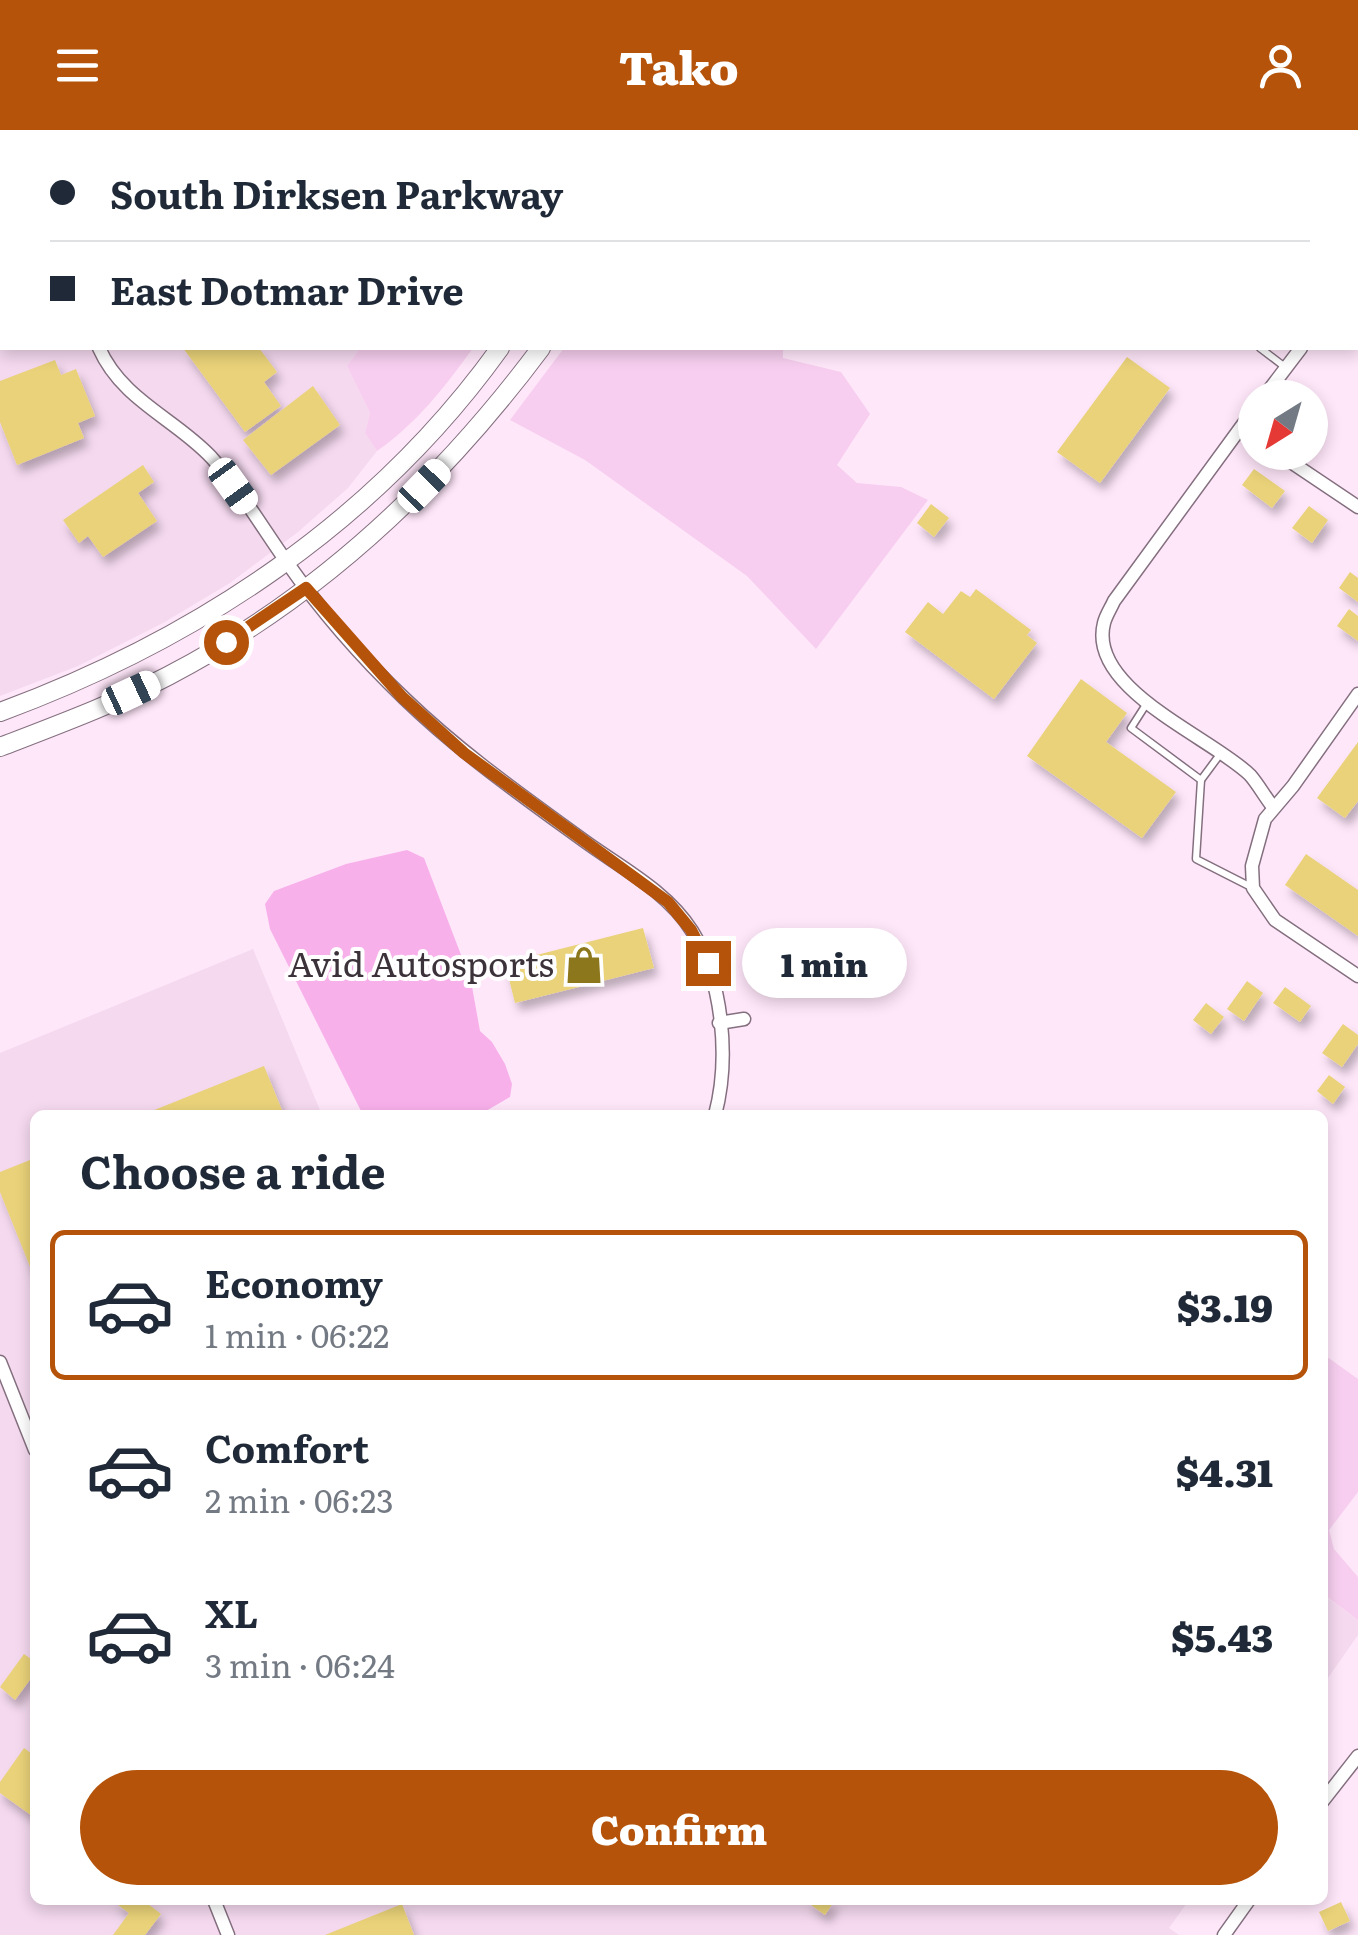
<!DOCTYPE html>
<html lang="en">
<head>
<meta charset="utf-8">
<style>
	:root { --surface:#fff; --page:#f6f6f7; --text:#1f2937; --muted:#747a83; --line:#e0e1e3; --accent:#b45309 }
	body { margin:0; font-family:Literata,serif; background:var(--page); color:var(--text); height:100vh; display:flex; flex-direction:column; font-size:38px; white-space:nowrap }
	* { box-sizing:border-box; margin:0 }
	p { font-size:32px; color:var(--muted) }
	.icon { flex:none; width:55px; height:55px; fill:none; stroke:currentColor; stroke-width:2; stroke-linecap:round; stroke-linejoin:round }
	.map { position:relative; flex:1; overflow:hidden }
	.details { position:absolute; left:30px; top:980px; width:1298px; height:795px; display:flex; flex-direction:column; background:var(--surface); border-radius:15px; box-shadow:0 5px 15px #0003 }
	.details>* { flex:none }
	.top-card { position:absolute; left:0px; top:0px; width:1360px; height:220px; box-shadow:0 5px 15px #0003; display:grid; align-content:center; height:220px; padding:0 50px; background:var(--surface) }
	.needle { width:65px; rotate:217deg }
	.buttons { position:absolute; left:1238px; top:250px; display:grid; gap:20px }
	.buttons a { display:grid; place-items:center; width:90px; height:90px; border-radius:50%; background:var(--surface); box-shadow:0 5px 15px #0003; font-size:50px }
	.end { position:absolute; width:45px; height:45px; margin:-22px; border:12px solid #b45309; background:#fff; box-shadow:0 0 0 5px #fff }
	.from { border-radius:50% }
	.bubble { position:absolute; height:70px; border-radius:35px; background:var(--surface); box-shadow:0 5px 15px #0003; font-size:32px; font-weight:800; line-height:70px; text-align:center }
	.car { position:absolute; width:30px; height:60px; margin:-30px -15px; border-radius:12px; box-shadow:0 0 8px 2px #0007; background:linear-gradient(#fff 24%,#345 0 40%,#fff 0 76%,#345 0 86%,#fff 0) }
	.top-card b { display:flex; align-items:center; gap:35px; height:95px; font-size:38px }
	.top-card b+b { border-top:2px solid var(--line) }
	.top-card i { width:25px; height:25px; background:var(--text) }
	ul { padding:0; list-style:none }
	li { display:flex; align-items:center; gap:30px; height:150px; margin:0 20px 15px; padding:0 30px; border:5px solid transparent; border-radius:15px }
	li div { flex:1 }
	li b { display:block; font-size:38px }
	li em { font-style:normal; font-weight:800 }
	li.current { border-color:var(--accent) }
	li>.icon { width:90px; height:90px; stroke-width:1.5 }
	h2 { padding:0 50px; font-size:45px; line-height:120px }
	.primary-button { display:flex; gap:20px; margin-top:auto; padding:20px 50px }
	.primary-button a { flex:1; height:115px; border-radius:60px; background:var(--accent); color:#fff; font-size:40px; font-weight:800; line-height:115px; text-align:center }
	header { display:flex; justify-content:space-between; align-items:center; height:130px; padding:0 50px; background:var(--accent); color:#fff; font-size:45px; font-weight:800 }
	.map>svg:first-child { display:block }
	.built { fill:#f5d9ef }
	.green { fill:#f7ceef }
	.water { fill:#f8b0eb }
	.building { fill:#e9d279; filter:url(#shadow) }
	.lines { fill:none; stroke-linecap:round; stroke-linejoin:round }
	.lane-casing { stroke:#846f7f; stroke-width:9 }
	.street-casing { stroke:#846f7f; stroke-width:15 }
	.secondary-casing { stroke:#846f7f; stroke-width:20 }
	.lane { stroke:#fff; stroke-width:6 }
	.street { stroke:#fff; stroke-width:12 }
	.secondary { stroke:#fff; stroke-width:18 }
	.route { stroke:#b45309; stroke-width:12 }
	.labels { text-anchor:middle; stroke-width:8; stroke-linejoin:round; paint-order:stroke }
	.poi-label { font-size:35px; fill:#3c333a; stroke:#fff; text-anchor:end }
</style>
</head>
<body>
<header><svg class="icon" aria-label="menu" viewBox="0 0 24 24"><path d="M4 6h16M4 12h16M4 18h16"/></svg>Tako<svg class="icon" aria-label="person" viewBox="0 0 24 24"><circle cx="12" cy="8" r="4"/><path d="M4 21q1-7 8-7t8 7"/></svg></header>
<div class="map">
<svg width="1358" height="1805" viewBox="0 0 1358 1805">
	<defs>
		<filter id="shadow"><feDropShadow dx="4.5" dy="8" stdDeviation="5" flood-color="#0004"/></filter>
	</defs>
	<rect width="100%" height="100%" fill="#ffe7fa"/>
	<g class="built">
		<polygon points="0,0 210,2 2,2 2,218 360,218 347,236 370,283 365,303 377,321 348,358 298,402 230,453 163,493 78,536 0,566"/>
		<polygon points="253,819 322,985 35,985 35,1770 1189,1770 1169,1798 1179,1805 0,1805 0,923"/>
		<polygon points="1322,1464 1358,1490 1358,1505 1323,1555"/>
	</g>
	<g class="green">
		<polygon points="207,0 536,0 539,2 210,2"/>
		<path d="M360 218H473C445 257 417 293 377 321L365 303 370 283 347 236Z"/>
		<polygon points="564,218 783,218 783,228 841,242 870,284 837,335 857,353 901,357 928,370 816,519 747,446 585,330 510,290"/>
		<polygon points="1323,1224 1358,1249 1358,1362 1329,1400 1334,1419 1358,1447 1358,1490 1323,1464"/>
	</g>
	<polygon class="water" points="407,720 424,728 471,851 480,901 492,912 505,934 512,954 510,967 479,985 363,985 270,799 265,774 274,761 346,734"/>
	<g class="building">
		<polygon points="183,218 259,218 277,242 264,252 281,276 245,302"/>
		<polygon points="1127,227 1170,258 1100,353 1057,322"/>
		<polygon points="55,230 61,245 76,239 95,286 78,293 84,308 17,335 0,292 0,251"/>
		<polygon points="313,256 340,295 271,345 243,310"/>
		<polygon points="143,335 154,352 138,363 157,391 103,427 88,406 79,413 63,390"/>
		<polygon points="1254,339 1285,361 1272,378 1242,355"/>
		<polygon points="931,374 949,388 934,407 917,393"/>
		<polygon points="1309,376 1328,390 1312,413 1292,398"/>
		<polygon points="1350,442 1358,448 1358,472 1339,458"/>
		<polygon points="976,459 1031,500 1027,505 1037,513 994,569 905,502 928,472 943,484 961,461 970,467"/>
		<polygon points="1349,479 1358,486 1358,511 1337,496"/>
		<polygon points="1081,549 1127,583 1106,612 1176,662 1142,708 1027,626"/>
		<polygon points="1358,612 1358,671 1345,688 1317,668"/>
		<polygon points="1306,724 1358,760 1358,806 1285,755"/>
		<polygon points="643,798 654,838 515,873 505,833"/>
		<polygon points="1247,851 1263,863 1244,891 1227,879"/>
		<polygon points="1285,857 1311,876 1300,892 1273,873"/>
		<polygon points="1206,873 1224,887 1211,904 1193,890"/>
		<polygon points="1343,894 1358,905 1358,914 1342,937 1322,923"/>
		<polygon points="264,936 284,985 142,985"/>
		<polygon points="1329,945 1345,957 1333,974 1317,961"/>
		<polygon points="35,1028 35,1149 0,1062 0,1042"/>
		<polygon points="24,1524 35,1532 35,1543 15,1570 0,1557"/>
		<polygon points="24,1618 35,1626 35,1688 0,1663 0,1652"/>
		<polygon points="111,1770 143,1770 161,1784 145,1805 113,1805 129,1783"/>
		<polygon points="804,1770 835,1770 825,1785"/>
		<polygon points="1341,1772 1350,1791 1328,1801 1319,1782"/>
		<polygon points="402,1774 414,1805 325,1805"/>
	</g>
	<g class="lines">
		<g class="lane-casing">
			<g id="lane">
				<polyline points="1186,0 1186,2"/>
				<polyline points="1260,218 1285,237"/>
				<polyline points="1147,573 1131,598 1201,650 1221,623"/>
				<polyline points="1201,650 1196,729 1253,758"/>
			</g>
		</g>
		<g class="street-casing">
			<g id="street">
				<polyline points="1358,140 1358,139"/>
				<path d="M99 218C122 270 174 288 211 327 239 358 262 397 286 431 321 481 361 527 405 569 460 622 521 665 583 710 620 737 667 761 692 801 723 851 730 929 715 985"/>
				<polyline points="1263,268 1301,218"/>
				<path d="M1255 278 1114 471C1111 478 1106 485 1104 493 1087 559 1211 607 1250 645 1258 654 1265 667 1273 677"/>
				<polyline points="1276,322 1358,377"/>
				<polyline points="1358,564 1293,656 1265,689 1252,736 1253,758 1275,790 1358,846"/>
				<polyline points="719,893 744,889"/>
				<polyline points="0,1232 35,1320"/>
				<polyline points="1322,1672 1358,1626"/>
				<polyline points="214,1770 228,1805"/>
				<polyline points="1224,1805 1249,1770"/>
			</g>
		</g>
		<g class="secondary-casing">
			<g id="secondary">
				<polyline points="621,0 623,2"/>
				<polyline points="658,2 660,0"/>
				<polyline points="699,2 701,0"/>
				<path d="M0 582C198 509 376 391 500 218"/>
				<path d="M0 617C57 595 114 574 168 546 318 468 441 352 541 218"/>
			</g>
		</g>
		<use href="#lane" class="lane"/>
		<use href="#street" class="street"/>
		<use href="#secondary" class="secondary"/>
	</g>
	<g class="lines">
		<polyline class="route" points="226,512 306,458 402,567 464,623 668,772 691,800 708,833"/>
	</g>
	<defs>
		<g id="shop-bare" transform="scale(3)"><path d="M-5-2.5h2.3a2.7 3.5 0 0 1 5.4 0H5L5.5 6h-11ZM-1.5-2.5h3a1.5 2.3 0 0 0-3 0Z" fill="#8d771c" stroke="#fff" stroke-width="2.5" paint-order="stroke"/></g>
	</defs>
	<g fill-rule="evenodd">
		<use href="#shop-bare" x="584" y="835"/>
	</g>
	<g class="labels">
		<g class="poi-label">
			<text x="554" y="847">Avid Autosports</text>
		</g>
	</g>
</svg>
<div class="buttons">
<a><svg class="needle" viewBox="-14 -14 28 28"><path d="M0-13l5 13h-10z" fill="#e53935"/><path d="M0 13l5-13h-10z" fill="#747a83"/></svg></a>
</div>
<i class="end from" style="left:226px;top:512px"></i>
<i class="end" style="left:708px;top:833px"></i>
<div class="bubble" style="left:742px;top:798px;width:165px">1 min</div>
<i class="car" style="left:233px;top:356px;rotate:144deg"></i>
<i class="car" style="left:424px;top:356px;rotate:44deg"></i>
<i class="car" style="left:131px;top:563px;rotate:65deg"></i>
<div class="top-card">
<b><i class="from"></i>South Dirksen Parkway</b>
<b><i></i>East Dotmar Drive</b>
</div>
<section class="details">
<h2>Choose a ride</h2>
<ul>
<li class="current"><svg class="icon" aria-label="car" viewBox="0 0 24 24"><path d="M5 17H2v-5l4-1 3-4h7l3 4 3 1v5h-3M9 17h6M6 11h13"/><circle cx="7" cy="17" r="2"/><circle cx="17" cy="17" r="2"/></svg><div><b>Economy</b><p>1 min · 06:22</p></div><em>$3.19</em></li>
<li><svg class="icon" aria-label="car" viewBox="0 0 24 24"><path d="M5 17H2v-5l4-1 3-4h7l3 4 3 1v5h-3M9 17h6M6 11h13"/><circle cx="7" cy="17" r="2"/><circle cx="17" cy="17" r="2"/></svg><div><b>Comfort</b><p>2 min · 06:23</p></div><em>$4.31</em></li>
<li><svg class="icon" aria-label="car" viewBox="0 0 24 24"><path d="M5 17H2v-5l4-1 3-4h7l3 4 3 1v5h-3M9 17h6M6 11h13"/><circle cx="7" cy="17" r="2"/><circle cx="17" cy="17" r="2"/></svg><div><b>XL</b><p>3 min · 06:24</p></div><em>$5.43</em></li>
</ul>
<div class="primary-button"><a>Confirm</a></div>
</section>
</div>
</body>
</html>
